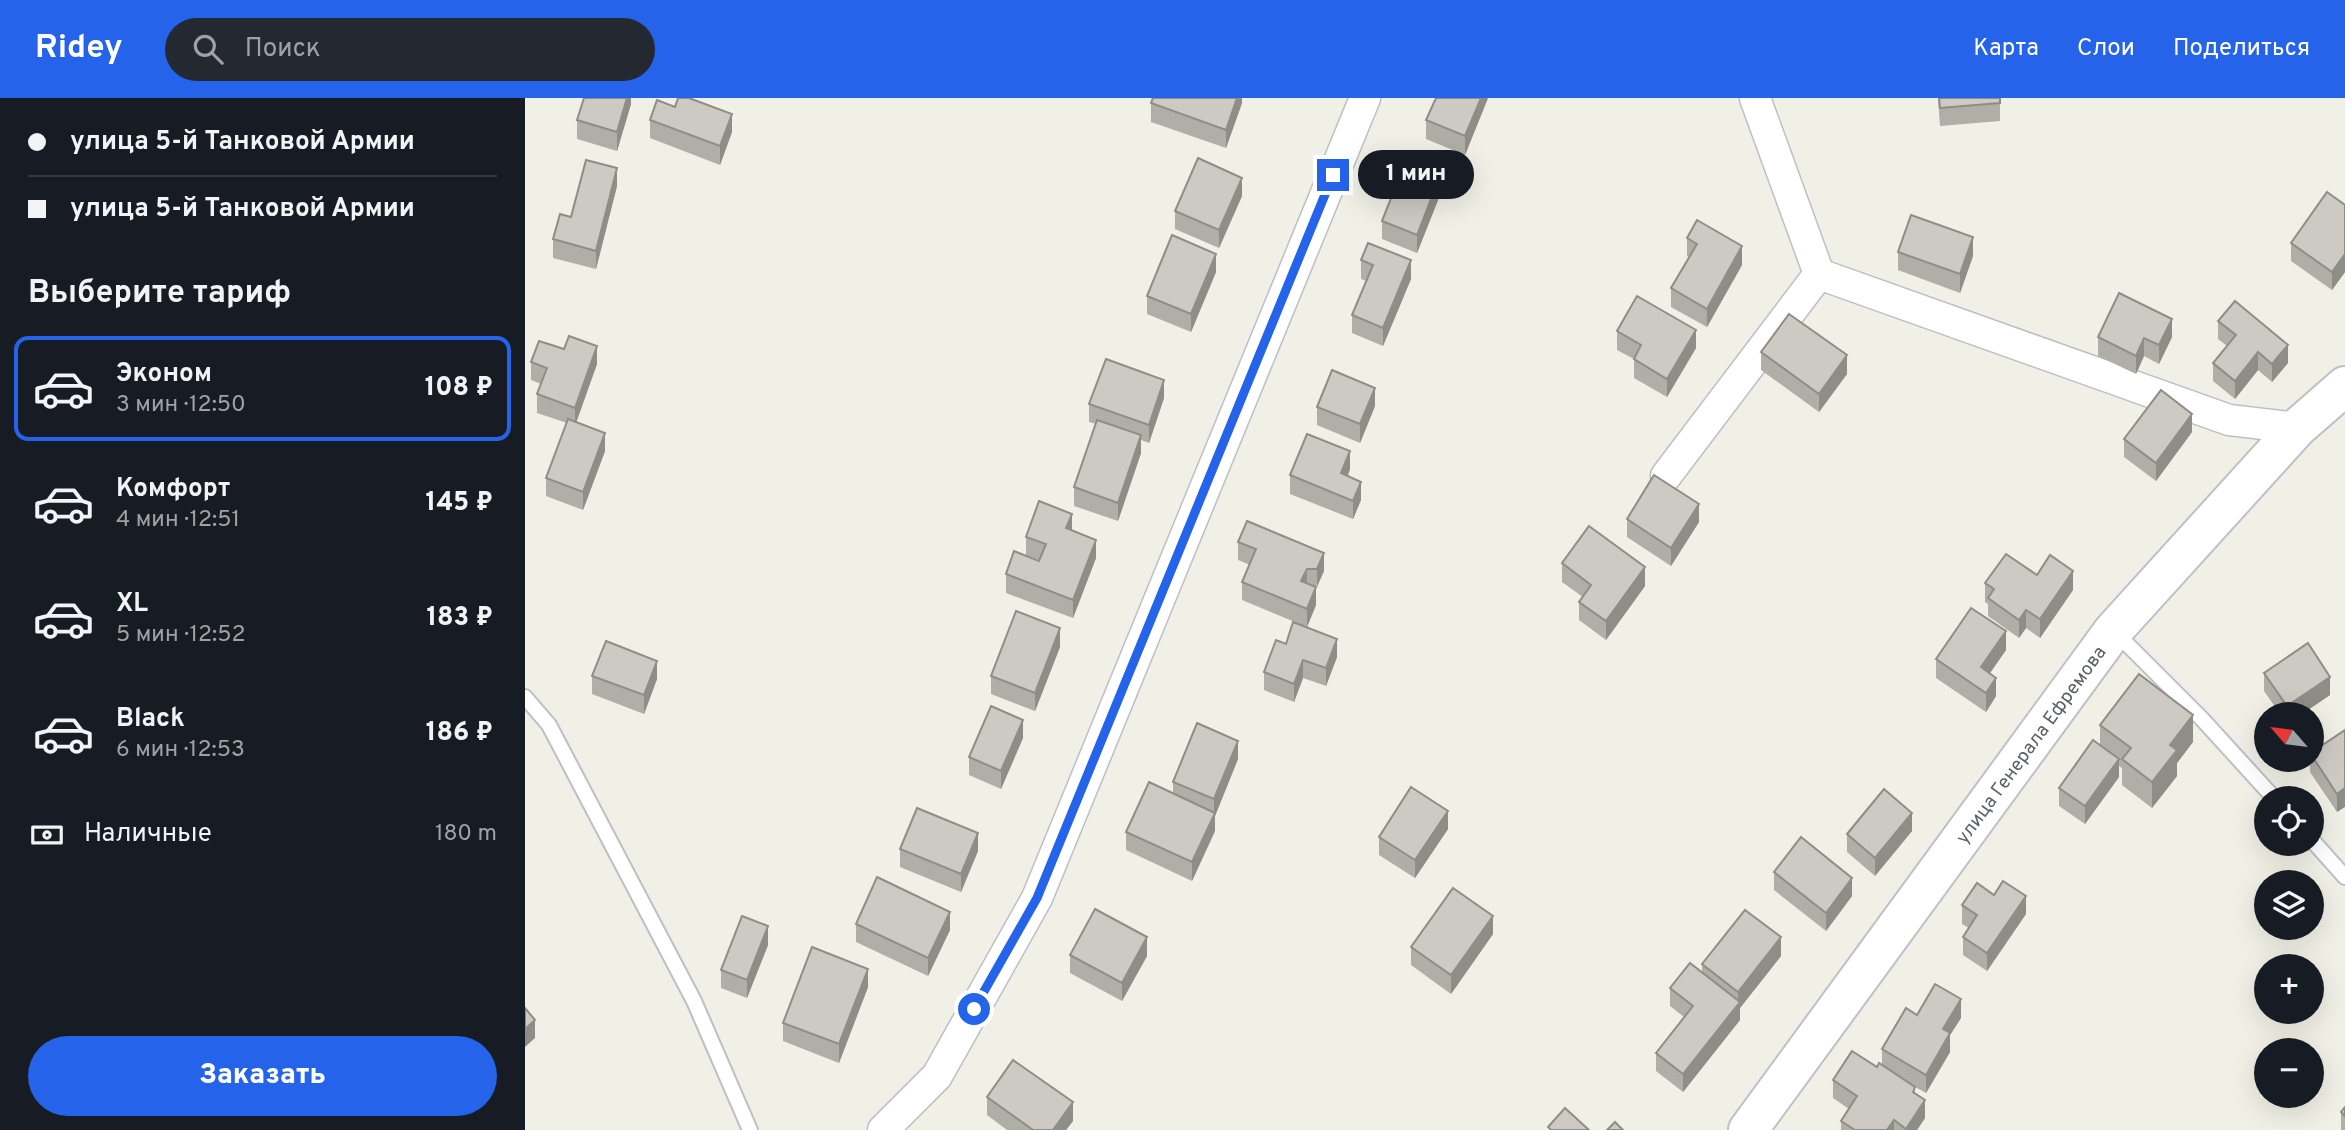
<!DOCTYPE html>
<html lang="ru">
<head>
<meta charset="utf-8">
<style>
	:root { --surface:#171b24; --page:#242831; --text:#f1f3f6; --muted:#9ea1a6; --line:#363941; --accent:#2563eb }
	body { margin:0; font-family:Overpass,sans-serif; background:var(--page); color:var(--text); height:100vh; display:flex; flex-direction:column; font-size:26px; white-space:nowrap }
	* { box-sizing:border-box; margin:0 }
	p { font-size:23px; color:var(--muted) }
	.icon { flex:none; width:38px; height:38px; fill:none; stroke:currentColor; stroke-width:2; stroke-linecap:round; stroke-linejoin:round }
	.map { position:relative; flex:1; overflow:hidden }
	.details { display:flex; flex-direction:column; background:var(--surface); width:525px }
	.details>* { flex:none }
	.guide { display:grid; align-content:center; height:154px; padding:0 28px; background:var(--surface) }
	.needle { width:46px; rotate:298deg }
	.fabs { position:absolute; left:1729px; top:604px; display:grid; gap:14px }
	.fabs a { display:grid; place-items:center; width:70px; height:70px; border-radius:50%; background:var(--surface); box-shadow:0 7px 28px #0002; font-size:35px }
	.end { position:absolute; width:32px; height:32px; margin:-16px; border:9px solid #2563eb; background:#fff; box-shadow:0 0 0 4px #fff }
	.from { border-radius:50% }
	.bubble { position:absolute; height:49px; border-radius:24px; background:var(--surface); box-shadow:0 7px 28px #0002; font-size:23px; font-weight:800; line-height:49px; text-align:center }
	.guide b { display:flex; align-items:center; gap:24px; height:66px; font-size:26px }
	.guide b+b { border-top:2px solid var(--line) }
	.guide i { width:18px; height:18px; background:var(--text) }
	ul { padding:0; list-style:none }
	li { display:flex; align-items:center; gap:21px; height:105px; margin:0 14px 10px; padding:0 14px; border:4px solid transparent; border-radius:14px }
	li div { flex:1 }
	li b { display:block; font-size:26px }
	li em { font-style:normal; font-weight:800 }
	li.current { border-color:var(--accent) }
	li>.icon { width:63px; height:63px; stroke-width:1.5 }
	h2 { padding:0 28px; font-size:32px; line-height:84px }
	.pay { display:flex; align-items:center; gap:18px; height:77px; padding:0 28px; font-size:26px }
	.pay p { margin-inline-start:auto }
	.button { display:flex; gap:14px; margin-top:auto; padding:14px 28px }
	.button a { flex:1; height:80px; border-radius:42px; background:var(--accent); color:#fff; font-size:28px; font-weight:800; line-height:80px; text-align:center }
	header { display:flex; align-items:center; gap:42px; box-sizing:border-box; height:98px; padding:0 35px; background:var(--accent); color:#fff }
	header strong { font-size:33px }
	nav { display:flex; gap:38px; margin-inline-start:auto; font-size:24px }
	.search { width:490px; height:63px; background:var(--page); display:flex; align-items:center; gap:18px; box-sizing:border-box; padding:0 24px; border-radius:38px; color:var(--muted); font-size:26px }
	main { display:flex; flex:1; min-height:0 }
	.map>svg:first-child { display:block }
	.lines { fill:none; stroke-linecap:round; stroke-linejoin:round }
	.lane-casing { stroke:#bdbfc6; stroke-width:18 }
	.street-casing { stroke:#bdbfc6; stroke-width:33 }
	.secondary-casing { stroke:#bec0c8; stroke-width:42 }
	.lane { stroke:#fff; stroke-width:14 }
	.street { stroke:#fff; stroke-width:30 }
	.secondary { stroke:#fff; stroke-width:38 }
	.wall { fill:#afaea7 }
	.shaded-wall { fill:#8f8d88 }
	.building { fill:#cccac2; stroke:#8f8d88; stroke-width:2 }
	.route { stroke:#2563eb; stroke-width:9 }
	.labels { text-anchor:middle; stroke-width:5; stroke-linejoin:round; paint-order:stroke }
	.street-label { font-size:19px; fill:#5d6068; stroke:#fff }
</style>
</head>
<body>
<header>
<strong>Ridey</strong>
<div class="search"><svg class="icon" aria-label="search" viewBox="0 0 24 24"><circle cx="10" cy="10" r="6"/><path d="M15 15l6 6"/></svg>Поиск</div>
<nav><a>Карта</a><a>Слои</a><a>Поделиться</a></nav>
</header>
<main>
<section class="details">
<div class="guide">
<b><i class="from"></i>улица 5-й Танковой Армии</b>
<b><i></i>улица 5-й Танковой Армии</b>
</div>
<h2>Выберите тариф</h2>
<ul>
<li class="current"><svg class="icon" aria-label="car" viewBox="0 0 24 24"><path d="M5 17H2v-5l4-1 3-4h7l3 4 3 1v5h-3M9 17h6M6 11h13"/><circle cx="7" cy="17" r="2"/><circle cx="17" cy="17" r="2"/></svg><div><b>Эконом</b><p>3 мин · 12:50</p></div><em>108 ₽</em></li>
<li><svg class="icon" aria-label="car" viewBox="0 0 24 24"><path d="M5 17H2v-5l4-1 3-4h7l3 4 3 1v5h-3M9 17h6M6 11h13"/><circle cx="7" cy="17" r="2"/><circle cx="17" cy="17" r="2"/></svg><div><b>Комфорт</b><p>4 мин · 12:51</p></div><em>145 ₽</em></li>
<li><svg class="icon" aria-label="car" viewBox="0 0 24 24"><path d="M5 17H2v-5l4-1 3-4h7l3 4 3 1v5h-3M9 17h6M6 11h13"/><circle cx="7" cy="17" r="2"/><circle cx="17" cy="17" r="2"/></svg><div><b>XL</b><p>5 мин · 12:52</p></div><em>183 ₽</em></li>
<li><svg class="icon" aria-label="car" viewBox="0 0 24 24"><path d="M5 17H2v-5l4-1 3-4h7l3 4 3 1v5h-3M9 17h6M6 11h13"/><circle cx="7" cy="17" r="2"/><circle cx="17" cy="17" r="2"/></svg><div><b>Black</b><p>6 мин · 12:53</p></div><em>186 ₽</em></li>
</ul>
<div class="pay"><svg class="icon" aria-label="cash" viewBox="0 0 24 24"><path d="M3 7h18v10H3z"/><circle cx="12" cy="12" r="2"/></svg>Наличные<p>180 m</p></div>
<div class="button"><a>Заказать</a></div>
</section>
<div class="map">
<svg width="1820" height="1032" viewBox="0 0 1820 1032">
	<rect width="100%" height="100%" fill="#f1f0e6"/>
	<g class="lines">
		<g class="lane-casing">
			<g id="lane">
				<polyline points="1590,534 1677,621 1749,700"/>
				<polyline points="0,599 24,627 169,903 225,1032"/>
				<polyline points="1787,742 1820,779"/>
			</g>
		</g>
		<g class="street-casing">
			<g id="street">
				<polyline points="1294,176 1704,322 1772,330"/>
				<polyline points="1141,378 1294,176 1230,0"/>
				<polyline points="358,1032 412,978 512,800 840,0"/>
			</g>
		</g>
		<g class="secondary-casing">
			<g id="secondary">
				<path id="s1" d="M1223 1032 1588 533 1772 330 1820 288"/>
			</g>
		</g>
		<use href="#lane" class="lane"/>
		<use href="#street" class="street"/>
		<use href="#secondary" class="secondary"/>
	</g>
	<g class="wall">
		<polygon points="106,0 106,6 92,53 52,41 52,22"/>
		<polygon points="717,0 717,5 701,50 626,24 626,5"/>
		<polygon points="963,0 940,57 901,41 901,22"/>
		<polygon points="1413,0 1475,0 1475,23 1415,28"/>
		<polygon points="125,22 207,34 195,67 125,40"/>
		<polygon points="92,88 71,171 28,160 28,141 46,119"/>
		<polygon points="917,92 892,155 857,141 857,123"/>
		<polygon points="717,98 694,150 650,131 650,113"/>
		<polygon points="1820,107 1820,174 1807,192 1766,163 1766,145"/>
		<polygon points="1162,140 1217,167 1182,229 1146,209 1146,190 1164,159 1162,158"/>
		<polygon points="1373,154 1448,158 1435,195 1373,172"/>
		<polygon points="836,162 886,181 858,248 827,235 827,217 841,183 836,181"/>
		<polygon points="691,174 666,234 622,216 622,198"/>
		<polygon points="1693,223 1763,265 1747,284 1733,272 1710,301 1688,283 1688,265 1702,248 1693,241"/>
		<polygon points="1092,233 1171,250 1142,299 1109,280 1109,261 1092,252"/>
		<polygon points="1573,239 1647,239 1634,266 1619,258 1611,276 1573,258"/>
		<polygon points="1236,254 1322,276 1294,314 1236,272"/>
		<polygon points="6,264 72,266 51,324 80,353 58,412 21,398 21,380 42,325 12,315 12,296 16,286 6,282"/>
		<polygon points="639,300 624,345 616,342 616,355 593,423 549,408 549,389 571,326 564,324 564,306"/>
		<polygon points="850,308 835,345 792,327 792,309"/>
		<polygon points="1667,334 1631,383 1599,359 1599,341"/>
		<polygon points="825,371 823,378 836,402 828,421 765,396 765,377"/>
		<polygon points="1102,421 1174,424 1146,468 1102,439"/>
		<polygon points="547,432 571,460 548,520 481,495 481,476 515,462 501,457 501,439"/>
		<polygon points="713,444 799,473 791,489 791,507 782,529 717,502 717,484 725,467 713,462"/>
		<polygon points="1037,465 1120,488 1081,542 1054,522 1054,504 1058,499 1037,484"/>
		<polygon points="1512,477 1548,492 1515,540 1501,530 1494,540 1463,518 1463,506 1460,504 1460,485"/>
		<polygon points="761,546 812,559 801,588 778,580 769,604 739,592 739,574"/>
		<polygon points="535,549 510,613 466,596 466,578"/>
		<polygon points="1481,552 1465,575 1471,598 1461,614 1411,580 1411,561"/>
		<polygon points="1739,575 1805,597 1777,616 1755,616 1739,593"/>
		<polygon points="67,578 132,581 119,616 67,596"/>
		<polygon points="1575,627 1668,644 1652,665 1652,678 1627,710 1597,687 1597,670 1594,668 1594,679 1560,726 1534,708 1534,690 1575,648"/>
		<polygon points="1820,632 1812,714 1785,674 1785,662 1787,662 1787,654"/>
		<polygon points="498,640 476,691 444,677 444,659"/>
		<polygon points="713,661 690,718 690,733 667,783 601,752 601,734 648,695 648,684"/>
		<polygon points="923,731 890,780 854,757 854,739"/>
		<polygon points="1387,733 1350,778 1322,754 1322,736"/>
		<polygon points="375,751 453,753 436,794 375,769"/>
		<polygon points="1249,774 1327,798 1301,833 1249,792"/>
		<polygon points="1437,807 1501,816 1462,873 1438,857 1438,839 1444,830 1437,826"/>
		<polygon points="331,826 425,832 403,878 331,844"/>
		<polygon points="968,836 926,896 886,867 886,849"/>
		<polygon points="243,847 222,900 196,890 196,872"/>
		<polygon points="545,857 622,858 597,903 545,875"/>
		<polygon points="1256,858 1215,910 1215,922 1158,994 1131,973 1131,955 1159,919 1145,908 1145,890 1177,874 1177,866"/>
		<polygon points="343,889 314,965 258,943 258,925"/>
		<polygon points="1392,917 1436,920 1425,937 1425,954 1401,995 1390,989 1390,995 1400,1020 1392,1032 1316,1032 1316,1023 1324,1011 1308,1000 1308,982 1352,969 1357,967 1357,951"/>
		<polygon points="462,999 548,1023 541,1032 482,1032 462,1017"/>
		<polygon points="1820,1009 1820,1032 1816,1032 1816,1014"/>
	</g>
	<g class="shaded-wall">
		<polygon points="102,0 106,0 106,6 92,53 92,34"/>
		<polygon points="712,0 717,0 717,5 701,50 701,32"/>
		<polygon points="956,0 963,0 940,57 940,38"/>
		<polygon points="207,16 207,34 195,67 195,48"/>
		<polygon points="92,70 92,88 71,171 71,153"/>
		<polygon points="917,73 917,92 892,155 892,137"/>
		<polygon points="717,80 717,98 694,150 694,132"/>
		<polygon points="1448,139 1448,158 1435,195 1435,176"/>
		<polygon points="1217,148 1217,167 1182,229 1182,211"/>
		<polygon points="691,156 691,174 666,234 666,216"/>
		<polygon points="1820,156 1820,174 1807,192 1807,174"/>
		<polygon points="886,162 886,181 858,248 858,230"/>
		<polygon points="1647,221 1647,239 1634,266 1634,247"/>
		<polygon points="1171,232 1171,250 1142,299 1142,281"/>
		<polygon points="1619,240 1619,258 1611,276 1611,258"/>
		<polygon points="1763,247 1763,265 1747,284 1747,266"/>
		<polygon points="72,248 72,266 50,328 50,310"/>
		<polygon points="1733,254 1733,272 1710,301 1710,283"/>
		<polygon points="1322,257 1322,276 1294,314 1294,296"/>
		<polygon points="639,282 639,300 624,345 624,327"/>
		<polygon points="850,290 850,308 835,345 835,326"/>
		<polygon points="1667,316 1667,334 1631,383 1631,365"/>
		<polygon points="80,335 80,353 58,412 58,394"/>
		<polygon points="616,337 616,355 593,423 593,405"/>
		<polygon points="825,353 825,371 816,394 816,375"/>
		<polygon points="836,384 836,402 828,421 828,403"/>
		<polygon points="1174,406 1174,424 1146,468 1146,450"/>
		<polygon points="547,416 547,434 541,430"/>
		<polygon points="571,442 571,460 548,520 548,502"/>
		<polygon points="799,455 799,473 792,489 792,471"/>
		<polygon points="1120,469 1120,488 1081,542 1081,523"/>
		<polygon points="782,471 782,489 776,483"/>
		<polygon points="1548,473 1548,492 1515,540 1515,521"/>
		<polygon points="791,489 791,507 782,529 782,511"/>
		<polygon points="1501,512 1501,530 1494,540 1494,522"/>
		<polygon points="535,530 535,549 510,613 510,595"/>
		<polygon points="1481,533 1481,552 1456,588 1456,569"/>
		<polygon points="812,541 812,559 801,588 801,570"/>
		<polygon points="778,562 778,580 769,604 769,586"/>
		<polygon points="132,563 132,581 119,616 119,597"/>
		<polygon points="1805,579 1805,597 1777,616 1762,616 1762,608"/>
		<polygon points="1471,580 1471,598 1461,614 1461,595"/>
		<polygon points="1668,617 1668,644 1652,665 1652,678 1627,710 1627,684 1645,647"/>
		<polygon points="498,622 498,640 476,691 476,673"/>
		<polygon points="713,643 713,661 690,718 690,733 667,783 667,764 689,717 689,701"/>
		<polygon points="1594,661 1594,679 1560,726 1560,708"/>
		<polygon points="1820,690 1820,709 1812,714 1812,696"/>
		<polygon points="923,713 923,731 890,780 890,762"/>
		<polygon points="1387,715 1387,733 1350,778 1350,760"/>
		<polygon points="453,735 453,753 436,794 436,776"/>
		<polygon points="1327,780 1327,798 1301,833 1301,815"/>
		<polygon points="1501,798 1501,816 1462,873 1462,855"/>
		<polygon points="425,814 425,832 403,878 403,860"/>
		<polygon points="968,818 968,836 926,896 926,877"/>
		<polygon points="243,828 243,847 222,900 222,882"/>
		<polygon points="622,839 622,858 597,903 597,885"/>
		<polygon points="1256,839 1256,858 1215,910 1215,922 1158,994 1158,976 1213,906 1213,894"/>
		<polygon points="343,871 343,889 314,965 314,946"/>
		<polygon points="1436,901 1436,920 1425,937 1425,954 1401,995 1401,977 1418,931"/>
		<polygon points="10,922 10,940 0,949 0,931"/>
		<polygon points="1400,1002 1400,1020 1392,1032 1381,1032"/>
		<polygon points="548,1004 548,1023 541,1032 528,1032"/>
		<polygon points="1369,1022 1369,1032 1362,1032"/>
	</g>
	<g class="building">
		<polygon points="59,0 102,0 92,34 52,22"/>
		<polygon points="153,0 164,0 207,16 195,48 125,22 132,2 150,9"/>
		<polygon points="628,0 712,0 701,32 626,5"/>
		<polygon points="911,0 956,0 940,38 901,22"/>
		<polygon points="1414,0 1475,0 1475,5 1415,10"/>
		<polygon points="673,60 717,80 694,132 650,113"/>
		<polygon points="882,60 917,73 892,137 857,123"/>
		<polygon points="61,62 92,70 71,153 28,141 35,116 46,119"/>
		<polygon points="1802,94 1820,107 1820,156 1807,174 1766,145"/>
		<polygon points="1386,117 1448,139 1435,176 1373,154"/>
		<polygon points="1172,122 1217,148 1182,211 1146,190 1172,146 1162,140"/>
		<polygon points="647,137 691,156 666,216 622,198"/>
		<polygon points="843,145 886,162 858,230 827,217 848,167 836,162"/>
		<polygon points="1594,195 1647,221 1634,247 1619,240 1611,258 1573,239"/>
		<polygon points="1112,198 1171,232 1142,281 1109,261 1116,247 1092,233"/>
		<polygon points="1710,203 1763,247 1747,266 1733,254 1710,283 1688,265 1711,237 1693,223"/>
		<polygon points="1264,216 1322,257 1294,296 1236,254"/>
		<polygon points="44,238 72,248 50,310 12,296 22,270 6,264 14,243 39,251"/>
		<polygon points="581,261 639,282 624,327 564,306"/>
		<polygon points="807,272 850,290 835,326 792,309"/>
		<polygon points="1636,292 1667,316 1631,365 1599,341"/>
		<polygon points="43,321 80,335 58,394 21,380"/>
		<polygon points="572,322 616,337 593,405 549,389"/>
		<polygon points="782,336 825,353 816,375 836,384 828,403 765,377"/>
		<polygon points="1129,377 1174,406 1146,450 1102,421"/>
		<polygon points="514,403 547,416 541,430 571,442 548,502 481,476 489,453 514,463 521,446 501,439"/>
		<polygon points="722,423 799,455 792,471 782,471 776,483 791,489 782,511 717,484 731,451 713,444"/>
		<polygon points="1064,428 1120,469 1081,523 1054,504 1066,487 1037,465"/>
		<polygon points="1481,456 1512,477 1525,457 1548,473 1515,521 1501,512 1494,522 1463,500 1469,491 1460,485"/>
		<polygon points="1446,510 1481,533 1456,569 1471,580 1461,595 1411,561"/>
		<polygon points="491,513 535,530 510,595 466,578"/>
		<polygon points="768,524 812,541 801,570 778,562 769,586 739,574 751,542 761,546"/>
		<polygon points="81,543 132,563 119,597 67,578"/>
		<polygon points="1783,545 1805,579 1762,608 1739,575"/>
		<polygon points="1614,576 1668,617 1645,647 1652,652 1627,684 1597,661 1606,650 1575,627"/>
		<polygon points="466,608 498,622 476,673 444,659"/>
		<polygon points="672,625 713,643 689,701 648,684"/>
		<polygon points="1820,632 1820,690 1812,696 1787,658 1787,654"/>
		<polygon points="1568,642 1594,661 1560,708 1534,690"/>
		<polygon points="624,684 690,715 667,764 601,734"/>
		<polygon points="886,689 923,713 890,762 854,739"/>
		<polygon points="1359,691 1387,715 1350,760 1322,736"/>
		<polygon points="392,710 453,735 436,776 375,751"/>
		<polygon points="1276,739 1327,780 1301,815 1249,774"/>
		<polygon points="352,779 425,814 403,860 331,826"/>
		<polygon points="1478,783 1501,798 1462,855 1438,839 1452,817 1437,807 1452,785 1469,797"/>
		<polygon points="928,790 968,818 926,877 886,849"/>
		<polygon points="570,811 622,839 597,885 545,857"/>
		<polygon points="1220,812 1256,839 1213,894 1177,866"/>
		<polygon points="217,818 243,828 222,882 196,872"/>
		<polygon points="287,849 343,871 314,946 258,925"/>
		<polygon points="1165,865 1215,904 1158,976 1131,955 1168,908 1145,890"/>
		<polygon points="1410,886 1436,901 1418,931 1425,935 1401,977 1357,951 1381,910 1392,917"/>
		<polygon points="0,910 10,922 0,931"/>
		<polygon points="1327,953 1352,969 1354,965 1390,989 1388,994 1400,1002 1381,1031 1369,1022 1362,1032 1330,1032 1316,1023 1332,998 1308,982"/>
		<polygon points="488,962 548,1004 528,1032 508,1032 462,999"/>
		<polygon points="1820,1009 1820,1018 1816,1014"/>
		<polygon points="1040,1010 1064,1032 1026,1032 1023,1029"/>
		<polygon points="1090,1024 1098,1032 1082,1032"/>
	</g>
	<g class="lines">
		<polyline class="route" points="449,911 512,800 808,77"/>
	</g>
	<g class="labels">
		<g class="street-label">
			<text dy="7" stroke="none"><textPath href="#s1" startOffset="478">улица Генерала Ефремова</textPath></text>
		</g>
	</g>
</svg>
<div class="fabs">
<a><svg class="needle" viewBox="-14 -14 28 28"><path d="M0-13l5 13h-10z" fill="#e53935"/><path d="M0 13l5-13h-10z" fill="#9ea1a6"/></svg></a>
<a><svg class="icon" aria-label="locate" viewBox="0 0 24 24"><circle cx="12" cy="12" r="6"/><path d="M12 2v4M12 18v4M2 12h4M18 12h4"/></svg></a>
<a><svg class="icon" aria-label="layers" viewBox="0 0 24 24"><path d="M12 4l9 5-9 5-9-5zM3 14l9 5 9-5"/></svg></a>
<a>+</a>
<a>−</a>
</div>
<i class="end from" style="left:449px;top:911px"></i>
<i class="end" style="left:808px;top:77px"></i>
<div class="bubble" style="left:833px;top:52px;width:116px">1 мин</div>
</div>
</main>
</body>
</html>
